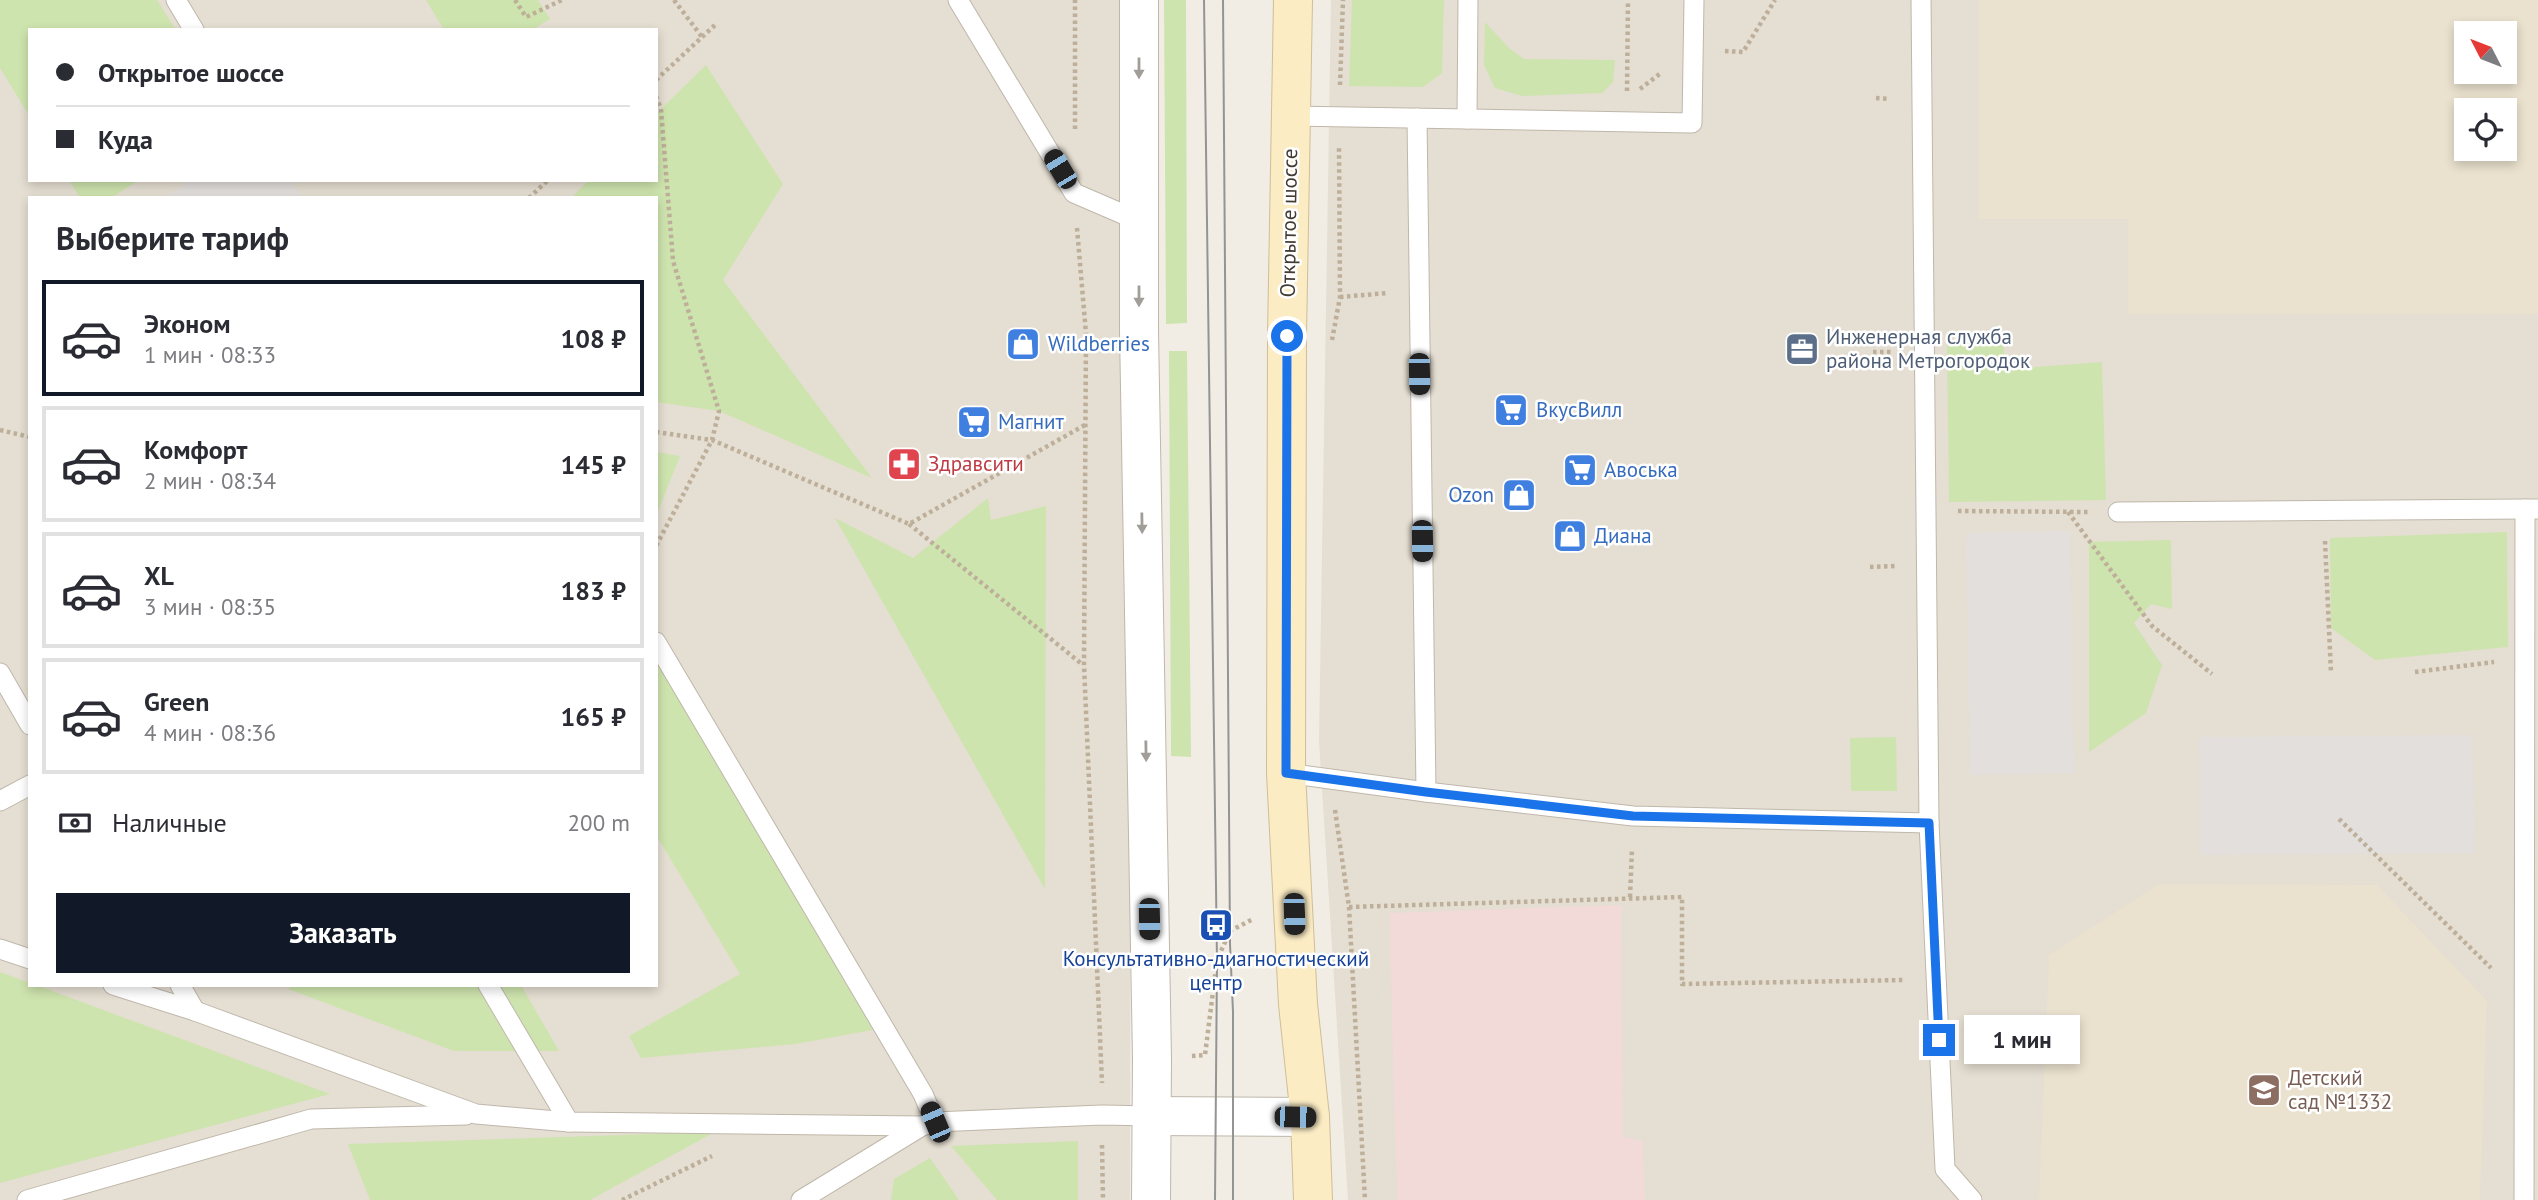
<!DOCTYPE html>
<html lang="ru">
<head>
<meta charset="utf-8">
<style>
	:root { --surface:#fff; --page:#f7f7f7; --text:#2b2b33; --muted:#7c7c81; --line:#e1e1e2; --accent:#111827 }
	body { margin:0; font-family:"PT Sans",sans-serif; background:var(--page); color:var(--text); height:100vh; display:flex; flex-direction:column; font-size:26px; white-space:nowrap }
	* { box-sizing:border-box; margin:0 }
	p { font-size:23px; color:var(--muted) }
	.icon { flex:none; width:38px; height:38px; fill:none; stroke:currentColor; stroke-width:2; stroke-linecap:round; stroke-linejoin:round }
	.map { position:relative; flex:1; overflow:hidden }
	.drawer { position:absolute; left:28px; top:196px; width:630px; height:791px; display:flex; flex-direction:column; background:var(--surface); border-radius:0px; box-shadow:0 4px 10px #0003 }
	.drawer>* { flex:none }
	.hud { position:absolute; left:28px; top:28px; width:630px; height:154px; border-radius:0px; box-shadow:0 4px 10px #0003; display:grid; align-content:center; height:154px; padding:0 28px; background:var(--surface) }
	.needle { width:46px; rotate:312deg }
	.tools { position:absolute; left:2454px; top:21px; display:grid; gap:14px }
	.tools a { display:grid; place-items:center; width:63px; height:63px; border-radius:0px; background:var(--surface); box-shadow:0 4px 10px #0003; font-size:35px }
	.end { position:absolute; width:32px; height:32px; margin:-16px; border:9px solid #1a73e8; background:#fff; box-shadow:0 0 0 4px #fff }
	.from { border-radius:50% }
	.bubble { position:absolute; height:49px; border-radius:0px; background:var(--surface); box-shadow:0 4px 10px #0003; font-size:23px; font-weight:700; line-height:49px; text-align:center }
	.car { position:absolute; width:21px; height:42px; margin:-21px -10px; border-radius:9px; box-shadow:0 0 5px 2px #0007; background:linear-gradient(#222 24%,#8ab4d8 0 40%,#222 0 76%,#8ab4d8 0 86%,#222 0) }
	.hud b { display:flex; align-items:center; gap:24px; height:66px; font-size:26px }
	.hud b+b { border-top:2px solid var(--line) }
	.hud i { width:18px; height:18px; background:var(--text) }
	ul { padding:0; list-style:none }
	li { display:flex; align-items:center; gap:21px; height:116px; margin:0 14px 10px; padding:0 14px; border:4px solid var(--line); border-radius:0px }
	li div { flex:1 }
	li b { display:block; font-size:26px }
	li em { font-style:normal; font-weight:700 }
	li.selected { border-color:var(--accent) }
	li>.icon { width:63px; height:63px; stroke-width:1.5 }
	h2 { padding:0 28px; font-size:32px; line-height:84px }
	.pay { display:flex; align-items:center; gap:18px; height:77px; padding:0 28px; font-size:26px }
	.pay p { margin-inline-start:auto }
	.primary-button { display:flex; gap:14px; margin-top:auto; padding:14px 28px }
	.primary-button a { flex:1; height:80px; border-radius:0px; background:var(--accent); color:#fff; font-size:28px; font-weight:700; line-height:80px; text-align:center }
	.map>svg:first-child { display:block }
	.residential { fill:#e5ded2; fill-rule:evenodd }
	.education { fill:#eae1ce; fill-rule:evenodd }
	.medical { fill:#f1dad8 }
	.green { fill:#cee4ae }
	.parking { fill:#e2dfdc }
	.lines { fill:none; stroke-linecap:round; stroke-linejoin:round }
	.lane-casing { stroke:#bfb7aa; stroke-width:21 }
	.street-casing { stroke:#bfb7aa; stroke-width:40 }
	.secondary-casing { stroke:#cfbe96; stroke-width:40 }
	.path { stroke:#bdaf99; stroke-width:4.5; stroke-dasharray:3.5 3.5; stroke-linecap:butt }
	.lane { stroke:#fff; stroke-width:19 }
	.street { stroke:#fff; stroke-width:38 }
	.secondary { stroke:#fbecc4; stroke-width:38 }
	.tram { stroke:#949494; stroke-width:2 }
	.oneway { fill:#a19e9a }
	.route { stroke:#1a73e8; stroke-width:9 }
	.labels { text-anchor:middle; stroke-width:5; stroke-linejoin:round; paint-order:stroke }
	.street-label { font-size:21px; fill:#433c34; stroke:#fff }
	.service-label { font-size:21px; fill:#4e5e75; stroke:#fff; text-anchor:start }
	.shop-label { font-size:21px; fill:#366cbe; stroke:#fff; text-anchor:start }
	.health-label { font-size:21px; fill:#be3a42; stroke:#fff; text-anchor:start }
	.transit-label { font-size:21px; fill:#164399; stroke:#fff }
	.education-label { font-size:21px; fill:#785e54; stroke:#fff; text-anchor:start }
</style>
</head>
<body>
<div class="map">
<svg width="2538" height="1200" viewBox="0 0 2538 1200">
	<rect width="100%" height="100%" fill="#f1ede4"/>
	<g class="residential">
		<path d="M0 0H1131L1130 1200H0ZM30 30H656V180H30ZM30 198H656V985H30Z"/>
		<path d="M1331 0H2538V1200H1348L1319 741ZM2466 33H2504V72H2466ZM2466 110H2504V149H2466Z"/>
	</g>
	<g class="education">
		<path d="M1979 0H2538V314H2128V219H1979ZM2466 33H2504V72H2466ZM2466 110H2504V149H2466Z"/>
		<polygon points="2159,884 2377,885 2487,1001 2480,1200 2039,1200 2049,955"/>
	</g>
	<polygon class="medical" points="1621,905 1623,1137 1643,1141 1645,1200 1397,1200 1389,913"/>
	<g class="green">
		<polygon points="0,0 157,0 176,30 30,30 30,117 0,68"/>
		<polygon points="426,0 538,0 550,19 532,30 444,30"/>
		<polygon points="1164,0 1186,0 1187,323 1166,324"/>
		<polygon points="1352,0 1444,0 1442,73 1423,87 1349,86"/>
		<polygon points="1485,22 1509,48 1524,59 1615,60 1613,82 1602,93 1522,96 1495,88 1484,65"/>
		<polygon points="706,65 783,184 723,280 872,478 719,411 656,402 656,198 571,198 589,180 656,180 656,114"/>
		<polygon points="69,180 139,180 111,198 80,198"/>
		<polygon points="2002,339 2007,369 2102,362 2106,500 1949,502 1947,340"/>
		<polygon points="1169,351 1187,351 1191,757 1171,756"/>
		<polygon points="656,452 680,456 656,516"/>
		<polygon points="988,498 991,520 1046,506 1045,889 835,518 913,558"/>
		<polygon points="2507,532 2508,647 2375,660 2331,628 2330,538"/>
		<polygon points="2171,540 2172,609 2151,604 2134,623 2162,665 2146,713 2089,752 2089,542"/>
		<polygon points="656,640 878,1029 795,1044 641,1058 629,1036 740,974 656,835"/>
		<polygon points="1896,737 1897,791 1851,791 1850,738"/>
		<polygon points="0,972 30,983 30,985 36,985 330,1094 0,1183"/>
		<polygon points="294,985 521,985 559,1051 454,1051 288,989"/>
		<polygon points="715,1132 590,1200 370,1200 348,1144"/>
		<polygon points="1078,1141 1078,1200 997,1200 951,1146"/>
		<polygon points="930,1158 959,1200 891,1200 894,1179"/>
	</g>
	<g class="parking">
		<polygon points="192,180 290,180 302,198 163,198"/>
		<polygon points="2070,531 2074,773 1970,775 1966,533"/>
		<polygon points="2473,735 2474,853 2200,855 2199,737"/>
	</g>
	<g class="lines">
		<g class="lane-casing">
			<g id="lane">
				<polyline points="176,0 194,30"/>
				<polyline points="958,0 1074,193 1139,221"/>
				<polyline points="1921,0 1929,823 1945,1169 1972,1200"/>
				<polyline points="1291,116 1692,123 1694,0"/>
				<polyline points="1417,118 1426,792"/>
				<polyline points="1467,119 1468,0"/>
				<polyline points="2118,512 2525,509"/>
				<polyline points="656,642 923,1094 935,1122"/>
				<polyline points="0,673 30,725"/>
				<polyline points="1286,773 1426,792 1633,816 1929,823"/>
				<polyline points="0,801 30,785"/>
				<polyline points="0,949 30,959"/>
				<polyline points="113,985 195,1011 476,1114 569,1122 922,1126 935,1122 1102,1115 1152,1116"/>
				<polyline points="180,985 195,1011"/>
				<polyline points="488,985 569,1122"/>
				<polyline points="27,1200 311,1119 466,1115"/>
				<polyline points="801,1200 922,1126"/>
				<polyline points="2524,1200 2525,509 2538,509"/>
			</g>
		</g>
		<g class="street-casing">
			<g id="street">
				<polyline points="1139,0 1139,331 1152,1059 1151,1200"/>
				<polyline points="1152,1116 1310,1117"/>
			</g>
		</g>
		<g class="secondary-casing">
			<polyline id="secondary" points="1293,0 1287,336 1286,773 1298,1004 1310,1117 1313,1200"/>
		</g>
		<g class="path">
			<polyline points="515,0 526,17 562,0"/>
			<polyline points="674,0 702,37"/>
			<polyline points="1725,51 1743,52 1775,0"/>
			<polyline points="656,80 715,25"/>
			<polyline points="1340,85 1343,0"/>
			<polyline points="1640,89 1661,73"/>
			<polyline points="1627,91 1628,0"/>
			<polyline points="656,96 661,109 673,261 719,411 712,440 656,546"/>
			<polyline points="1876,98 1890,99"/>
			<polyline points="1075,129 1075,0"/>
			<polyline points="529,198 548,180"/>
			<polyline points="1077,228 1086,334 1084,665 1102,1083"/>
			<polyline points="1340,297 1388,293"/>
			<polyline points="1332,340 1340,297 1339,147"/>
			<polyline points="1873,352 1894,352"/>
			<polyline points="0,430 30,437"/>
			<polyline points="656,432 712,440 909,524 1085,425"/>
			<polyline points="1958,511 2089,512"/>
			<polyline points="2068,512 2152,626 2212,674"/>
			<polyline points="909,524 1083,665"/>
			<polyline points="2325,541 2331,673"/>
			<polyline points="1870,567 1895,566"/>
			<polyline points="2415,672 2494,662"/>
			<polyline points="1335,810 1349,907 1365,1200"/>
			<polyline points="2339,819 2491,968"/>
			<polyline points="1630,897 1632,849"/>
			<polyline points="1349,907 1682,897 1682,984 1904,980"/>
			<polyline points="1192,1056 1205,1055 1217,960 1230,931 1253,919"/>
			<polyline points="1102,1145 1103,1200"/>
			<polyline points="622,1200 712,1156"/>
		</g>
		<use href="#lane" class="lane"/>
		<use href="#street" class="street"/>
		<use href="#secondary" class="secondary"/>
		<g class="tram">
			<polyline points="1204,0 1217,960 1215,1200"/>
			<polyline points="1223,0 1230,944 1233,1012 1233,1200"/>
		</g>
	</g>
	<defs><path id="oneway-solid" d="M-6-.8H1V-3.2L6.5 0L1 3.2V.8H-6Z" transform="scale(1.75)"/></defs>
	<g class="oneway">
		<use href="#oneway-solid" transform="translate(1139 68) rotate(90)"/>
		<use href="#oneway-solid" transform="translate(1139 296) rotate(90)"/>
		<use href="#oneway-solid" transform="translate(1142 523) rotate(89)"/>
		<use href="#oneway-solid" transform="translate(1146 751) rotate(89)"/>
	</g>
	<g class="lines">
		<polyline class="route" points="1287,336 1286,773 1426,792 1633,816 1929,823 1939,1040"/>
	</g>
	<defs>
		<g id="shop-square" transform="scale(1.75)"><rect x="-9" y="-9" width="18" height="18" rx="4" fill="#3f7fe0" stroke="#fff"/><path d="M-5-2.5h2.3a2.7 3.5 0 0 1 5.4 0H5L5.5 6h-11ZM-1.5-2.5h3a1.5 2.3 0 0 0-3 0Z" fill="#fff"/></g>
		<g id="office-square" transform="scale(1.75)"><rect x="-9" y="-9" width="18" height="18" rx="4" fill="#5c6f8a" stroke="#fff"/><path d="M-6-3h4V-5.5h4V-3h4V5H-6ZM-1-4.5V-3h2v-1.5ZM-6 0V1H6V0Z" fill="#fff"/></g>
		<g id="supermarket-square" transform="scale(1.75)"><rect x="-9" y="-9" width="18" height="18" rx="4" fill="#3f7fe0" stroke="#fff"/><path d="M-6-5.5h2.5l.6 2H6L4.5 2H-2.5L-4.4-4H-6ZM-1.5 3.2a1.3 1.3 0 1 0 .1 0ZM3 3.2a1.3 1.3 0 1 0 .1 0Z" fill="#fff"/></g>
		<g id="pharmacy-square" transform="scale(1.75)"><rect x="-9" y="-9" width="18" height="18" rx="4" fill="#e0444e" stroke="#fff"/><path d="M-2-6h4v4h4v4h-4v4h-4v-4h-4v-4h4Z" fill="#fff"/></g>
		<g id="bus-square" transform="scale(1.75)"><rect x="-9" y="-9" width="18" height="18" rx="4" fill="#1a4fb4" stroke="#fff"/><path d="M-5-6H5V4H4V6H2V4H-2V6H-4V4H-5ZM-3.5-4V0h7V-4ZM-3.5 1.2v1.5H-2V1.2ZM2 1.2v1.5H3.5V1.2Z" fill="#fff"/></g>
		<g id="school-square" transform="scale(1.75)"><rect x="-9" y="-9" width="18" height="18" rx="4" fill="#8d6e63" stroke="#fff"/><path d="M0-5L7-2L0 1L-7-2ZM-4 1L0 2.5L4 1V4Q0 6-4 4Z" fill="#fff"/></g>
	</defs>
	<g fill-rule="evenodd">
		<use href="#shop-square" x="1023" y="344"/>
		<use href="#office-square" x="1802" y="349"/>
		<use href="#supermarket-square" x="1511" y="410"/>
		<use href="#supermarket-square" x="974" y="422"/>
		<use href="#pharmacy-square" x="904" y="464"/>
		<use href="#supermarket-square" x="1580" y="470"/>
		<use href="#shop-square" x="1519" y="495"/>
		<use href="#shop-square" x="1570" y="536"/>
		<use href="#bus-square" x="1216" y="925"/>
		<use href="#school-square" x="2264" y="1090"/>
	</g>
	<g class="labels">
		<g class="street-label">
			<text transform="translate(1289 223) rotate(-89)" y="7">Открытое шоссе</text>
		</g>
		<g class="service-label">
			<text x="1826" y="344">Инженерная служба<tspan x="1826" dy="24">района Метрогородок</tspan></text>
		</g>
		<g class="shop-label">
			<text x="1048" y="351">Wildberries</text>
			<text x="1536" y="417">ВкусВилл</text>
			<text x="998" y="429">Магнит</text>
			<text x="1604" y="477">Авоська</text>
			<text x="1494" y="502" text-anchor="end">Ozon</text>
			<text x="1594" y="543">Диана</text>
		</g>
		<g class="health-label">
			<text x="928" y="471">Здравсити</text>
		</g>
		<g class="transit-label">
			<text x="1216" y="966">Консультативно-диагностический<tspan x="1216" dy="24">центр</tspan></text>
		</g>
		<g class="education-label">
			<text x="2288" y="1085">Детский<tspan x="2288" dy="24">сад №1332</tspan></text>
		</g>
	</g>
</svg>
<div class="tools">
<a><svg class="needle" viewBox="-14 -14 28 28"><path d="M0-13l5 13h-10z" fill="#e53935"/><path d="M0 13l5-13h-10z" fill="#7c7c81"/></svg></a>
<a><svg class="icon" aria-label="locate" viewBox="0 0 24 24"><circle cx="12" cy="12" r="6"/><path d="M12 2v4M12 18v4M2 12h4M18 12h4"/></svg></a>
</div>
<i class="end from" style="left:1287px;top:336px"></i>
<i class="end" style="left:1939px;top:1040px"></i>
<div class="bubble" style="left:1964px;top:1015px;width:116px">1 мин</div>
<i class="car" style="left:1060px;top:169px;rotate:329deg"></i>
<i class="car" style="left:1419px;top:374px;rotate:179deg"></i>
<i class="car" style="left:1422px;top:541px;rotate:179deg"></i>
<i class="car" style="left:1294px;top:914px;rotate:178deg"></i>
<i class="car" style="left:1149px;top:919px;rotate:179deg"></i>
<i class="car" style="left:1295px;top:1117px;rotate:91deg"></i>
<i class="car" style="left:935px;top:1122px;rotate:337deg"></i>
<div class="hud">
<b><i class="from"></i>Открытое шоссе</b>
<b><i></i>Куда</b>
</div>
<section class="drawer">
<h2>Выберите тариф</h2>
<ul>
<li class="selected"><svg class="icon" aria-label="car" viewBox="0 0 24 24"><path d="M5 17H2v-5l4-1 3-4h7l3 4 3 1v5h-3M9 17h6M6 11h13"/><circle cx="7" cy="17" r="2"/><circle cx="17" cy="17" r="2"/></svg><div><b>Эконом</b><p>1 мин · 08:33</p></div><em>108 ₽</em></li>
<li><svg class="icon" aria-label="car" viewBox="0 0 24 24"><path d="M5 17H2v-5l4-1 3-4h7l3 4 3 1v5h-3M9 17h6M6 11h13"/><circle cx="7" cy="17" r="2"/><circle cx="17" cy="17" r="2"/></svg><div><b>Комфорт</b><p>2 мин · 08:34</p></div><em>145 ₽</em></li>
<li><svg class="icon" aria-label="car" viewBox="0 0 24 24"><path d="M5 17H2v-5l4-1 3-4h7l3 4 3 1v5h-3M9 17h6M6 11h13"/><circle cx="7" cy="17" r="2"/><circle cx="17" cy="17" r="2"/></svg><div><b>XL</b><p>3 мин · 08:35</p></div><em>183 ₽</em></li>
<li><svg class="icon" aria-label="car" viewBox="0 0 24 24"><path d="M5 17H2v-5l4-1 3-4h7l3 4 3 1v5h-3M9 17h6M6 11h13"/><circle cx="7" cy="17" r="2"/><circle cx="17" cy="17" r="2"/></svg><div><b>Green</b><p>4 мин · 08:36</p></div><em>165 ₽</em></li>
</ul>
<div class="pay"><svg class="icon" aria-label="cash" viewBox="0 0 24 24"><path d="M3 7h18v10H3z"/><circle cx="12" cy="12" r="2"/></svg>Наличные<p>200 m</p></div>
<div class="primary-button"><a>Заказать</a></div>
</section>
</div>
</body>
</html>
